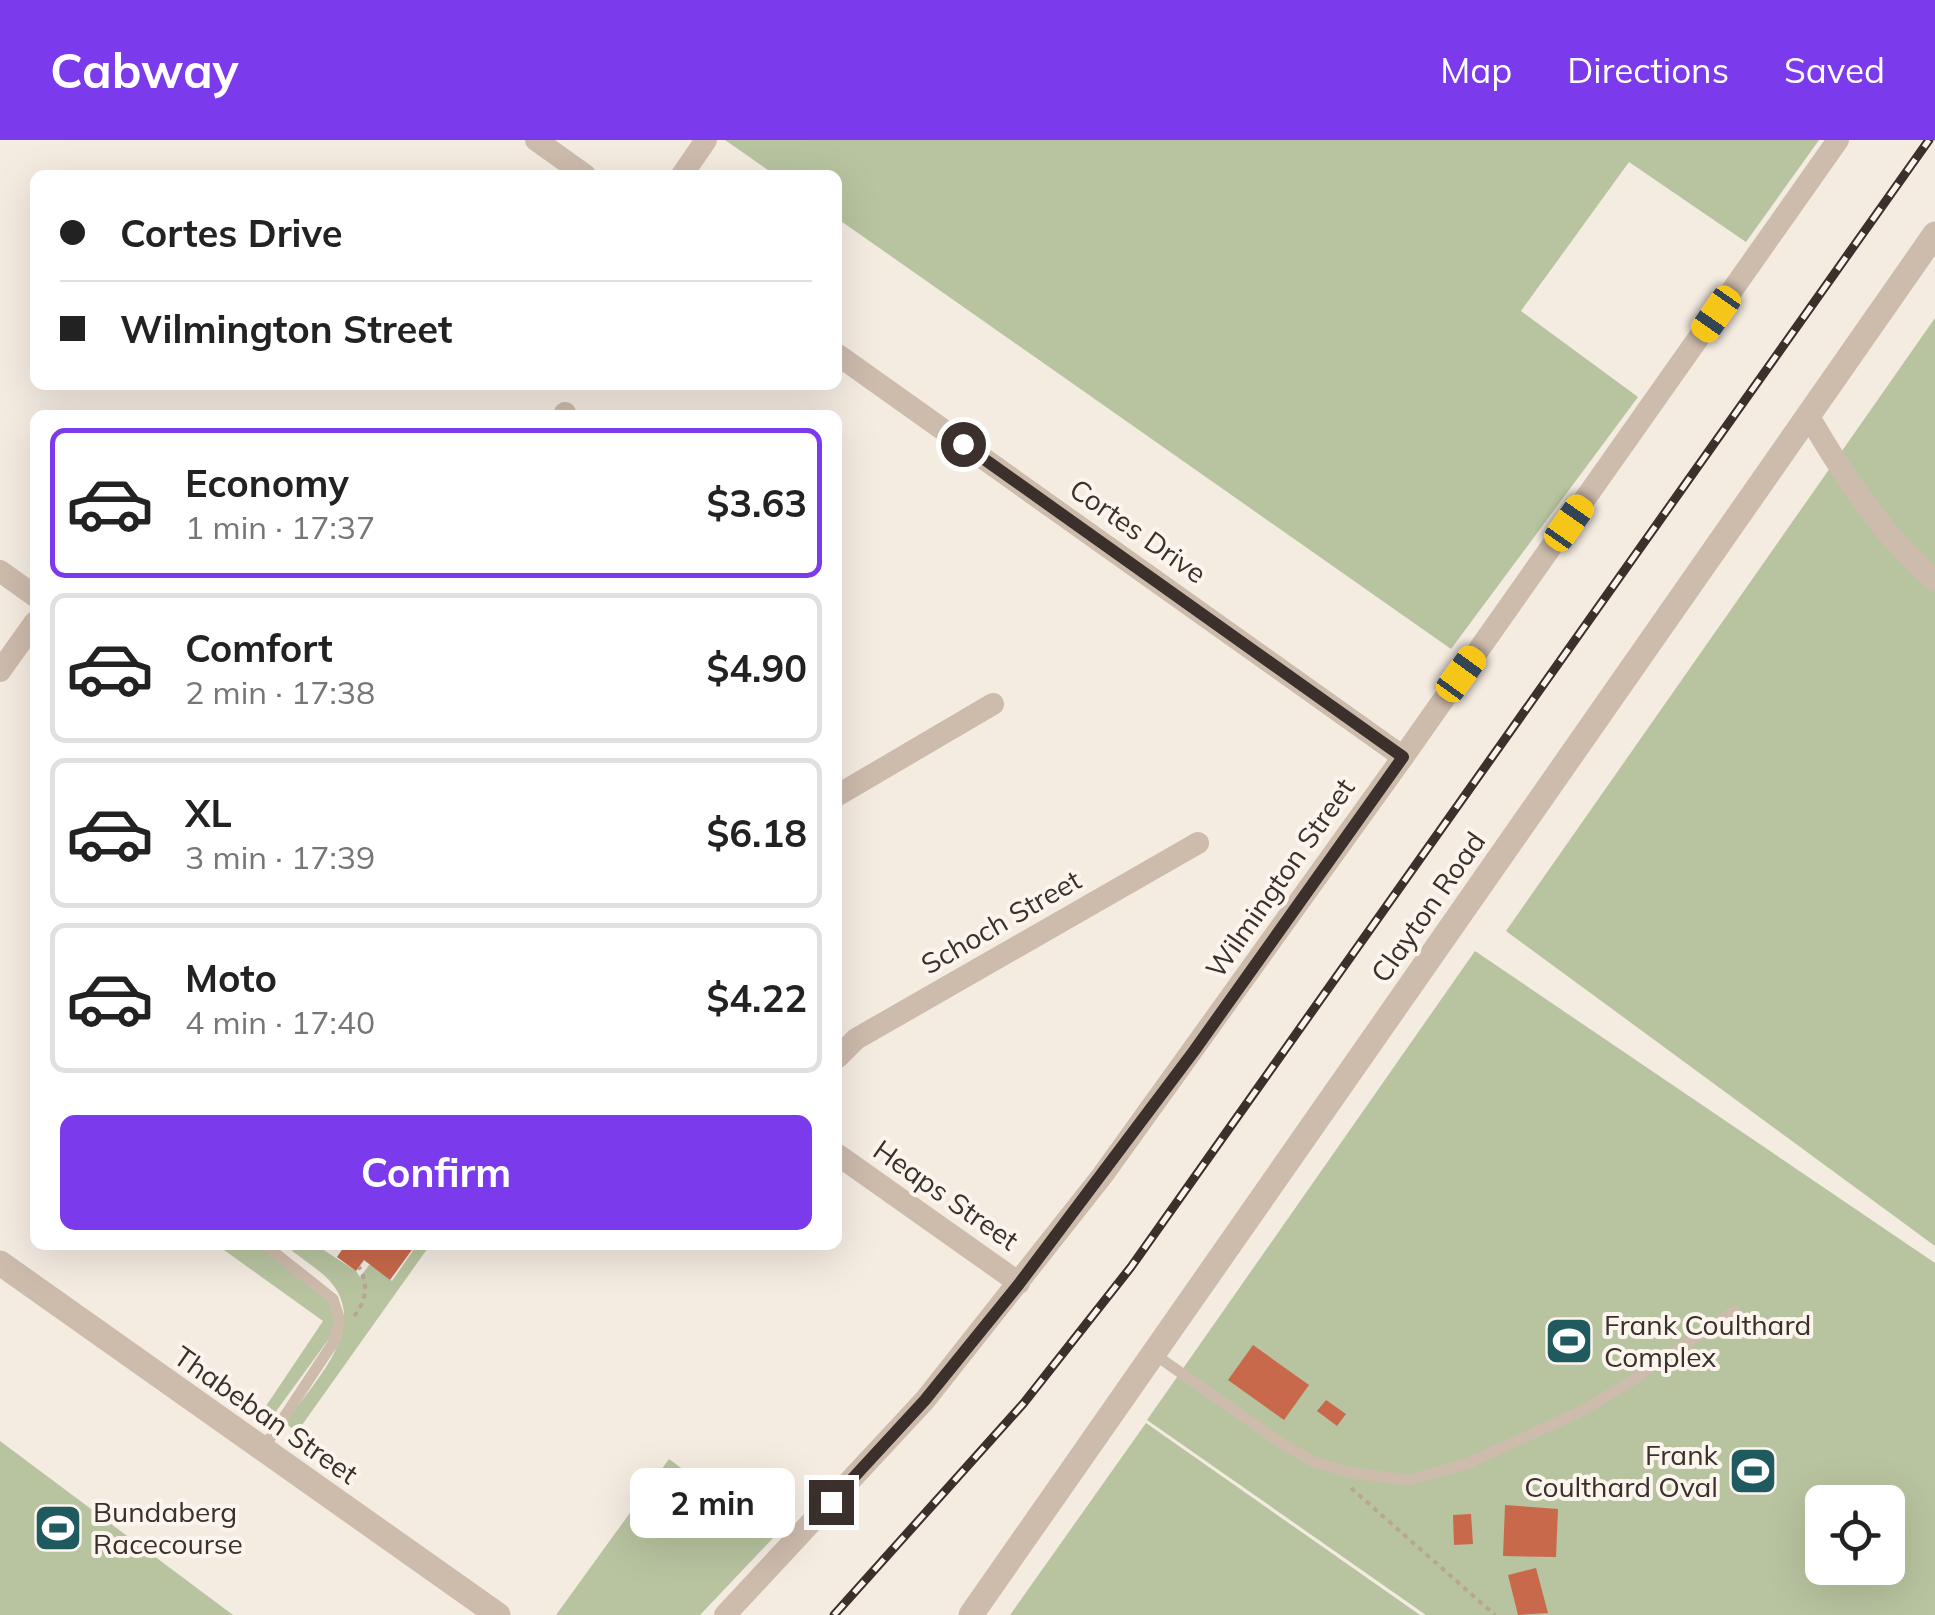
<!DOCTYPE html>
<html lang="en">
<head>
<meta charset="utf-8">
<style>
	:root { --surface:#fff; --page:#f6f6f6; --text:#222; --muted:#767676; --line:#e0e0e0; --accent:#7c3aed }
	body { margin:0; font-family:Mulish,sans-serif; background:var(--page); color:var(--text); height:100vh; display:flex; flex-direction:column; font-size:38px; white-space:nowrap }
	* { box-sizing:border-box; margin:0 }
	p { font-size:32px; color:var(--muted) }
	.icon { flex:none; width:55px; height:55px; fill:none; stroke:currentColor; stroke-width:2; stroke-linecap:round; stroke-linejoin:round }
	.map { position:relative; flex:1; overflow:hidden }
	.panel { position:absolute; left:30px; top:270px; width:812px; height:840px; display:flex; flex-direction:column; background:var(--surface); border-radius:15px; box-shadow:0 10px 40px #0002 }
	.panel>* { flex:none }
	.hud { position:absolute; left:30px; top:30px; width:812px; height:220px; border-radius:15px; box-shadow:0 10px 40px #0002; display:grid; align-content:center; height:220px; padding:0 30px; background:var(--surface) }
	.buttons { position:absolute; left:1805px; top:1345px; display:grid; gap:20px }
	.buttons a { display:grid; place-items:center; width:100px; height:100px; border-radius:15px; background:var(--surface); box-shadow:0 10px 40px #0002; font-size:50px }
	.end { position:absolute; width:45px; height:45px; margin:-22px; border:12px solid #3b302b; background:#fff; box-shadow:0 0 0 5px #fff }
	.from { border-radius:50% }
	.bubble { position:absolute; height:70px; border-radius:15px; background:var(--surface); box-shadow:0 10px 40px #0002; font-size:32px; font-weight:700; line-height:70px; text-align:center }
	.car { position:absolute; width:30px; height:60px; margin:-30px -15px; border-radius:12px; box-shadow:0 0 8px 2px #0007; background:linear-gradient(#f5c518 24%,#345 0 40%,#f5c518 0 76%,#345 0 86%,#f5c518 0) }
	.hud b { display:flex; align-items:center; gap:35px; height:95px; font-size:38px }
	.hud b+b { border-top:2px solid var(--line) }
	.hud i { width:25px; height:25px; background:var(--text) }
	ul { padding:18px 0 0; list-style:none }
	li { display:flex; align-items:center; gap:30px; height:150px; margin:0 20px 15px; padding:0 10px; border:5px solid var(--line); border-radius:15px }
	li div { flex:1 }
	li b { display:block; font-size:38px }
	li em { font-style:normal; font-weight:700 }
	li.current { border-color:var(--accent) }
	li>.icon { width:90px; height:90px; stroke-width:1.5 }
	.cta { display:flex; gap:20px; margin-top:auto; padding:20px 30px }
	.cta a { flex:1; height:115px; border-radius:15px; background:var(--accent); color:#fff; font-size:40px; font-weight:700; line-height:115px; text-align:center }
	header { display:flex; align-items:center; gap:60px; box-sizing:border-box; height:140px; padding:0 50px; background:var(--accent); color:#fff }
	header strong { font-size:48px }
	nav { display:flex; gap:55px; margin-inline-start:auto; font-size:35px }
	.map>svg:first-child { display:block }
	.green { fill:#b8c4a0; fill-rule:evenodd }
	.building { fill:#c8694b }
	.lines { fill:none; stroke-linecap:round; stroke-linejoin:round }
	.path { stroke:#b9a596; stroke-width:4; stroke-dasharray:5 5; stroke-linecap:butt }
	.service { stroke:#cdbbac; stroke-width:11 }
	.minor { stroke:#cdbbac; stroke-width:22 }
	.tertiary { stroke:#cdbbac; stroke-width:25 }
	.rail-casing { stroke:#3b302b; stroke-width:9 }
	.rail { stroke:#fbf5ee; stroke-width:5; stroke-dasharray:15; stroke-linecap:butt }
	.route { stroke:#3b302b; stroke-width:12 }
	.labels { text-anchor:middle; stroke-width:8; stroke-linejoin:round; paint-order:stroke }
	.street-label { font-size:28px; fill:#3b302b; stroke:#fbf5ee }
	.poi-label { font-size:28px; fill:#3b302b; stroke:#fbf5ee; text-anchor:start }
</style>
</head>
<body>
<header>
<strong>Cabway</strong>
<nav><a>Map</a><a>Directions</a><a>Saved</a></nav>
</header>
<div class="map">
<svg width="1935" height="1475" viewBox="0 0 1935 1475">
	<rect width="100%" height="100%" fill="#f4ebe1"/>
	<g class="green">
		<polygon points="725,0 1819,0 1746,102 1629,22 1521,171 1638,257 1451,509 838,79 838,35 775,35"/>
		<polygon points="1935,178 1935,1106 1506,791"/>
		<path d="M1475 811 1935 1123V1475H1426L1147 1280ZM1822 1362H1888V1428H1822Z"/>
		<path d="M217 1105H258L327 1159C335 1171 336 1182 331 1196L269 1281 260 1275 323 1181Z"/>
		<path d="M296 1105H316L356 1131 360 1137 370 1124 392 1141 417 1105H430L297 1292 285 1283C312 1244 372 1187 329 1140 318 1129 304 1120 292 1111Z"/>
		<polygon points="1146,1283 1420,1475 1010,1475"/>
		<polygon points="0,1301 233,1475 0,1475"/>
		<polygon points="669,1319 774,1397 700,1475 556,1475"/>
	</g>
	<g class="building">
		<polygon points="341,1105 411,1105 414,1107 390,1140 364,1120 356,1131 337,1117 344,1107"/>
		<polygon points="1253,1205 1309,1245 1284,1280 1228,1240"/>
		<polygon points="1326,1260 1346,1274 1337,1286 1317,1271"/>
		<polygon points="1505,1365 1558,1369 1556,1417 1503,1416"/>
		<polygon points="1471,1374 1473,1404 1454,1405 1453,1375"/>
		<polygon points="1536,1428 1548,1473 1518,1475 1508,1435"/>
	</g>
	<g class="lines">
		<g class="path">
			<path d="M354 1176C366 1162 369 1143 359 1127"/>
			<polyline points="1351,1348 1495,1475"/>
		</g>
		<g class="service">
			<polyline points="1154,1214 1281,1303 1314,1322 1352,1333 1409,1340 1469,1323 1581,1271 1619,1249 1735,1171"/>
			<polyline points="263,1309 333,1203 340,1181 333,1159 265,1105"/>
		</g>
		<g class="minor">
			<polyline points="536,0 585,35"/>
			<polyline points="682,35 706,0"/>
			<polyline points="838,215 1403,617"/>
			<polyline points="565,273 566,275"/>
			<path d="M1808 275C1843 335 1882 395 1935 441"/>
			<polyline points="0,431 35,456"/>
			<polyline points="0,531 35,482"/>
			<polyline points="838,655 993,564"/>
			<polyline points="838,917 856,899 1198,703"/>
			<polyline points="838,1015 1019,1143"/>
			<polyline points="725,1475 925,1260 1102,1036 1403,617 1838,0"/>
		</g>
		<g class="tertiary">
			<polyline points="0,1123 498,1475"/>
			<polyline points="971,1475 1935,94"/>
		</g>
		<g class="rail-casing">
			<polyline id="rail" points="834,1475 1023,1264 1131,1127 1929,0"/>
		</g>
		<use href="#rail" class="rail"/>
	</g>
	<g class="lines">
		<polyline class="route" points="831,1362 925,1260 1019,1144 1194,911 1403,617 963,304"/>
	</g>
	<defs>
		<g id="stadium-square" transform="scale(2.5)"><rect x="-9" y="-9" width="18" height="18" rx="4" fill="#1f5a5e" stroke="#fbf5ee"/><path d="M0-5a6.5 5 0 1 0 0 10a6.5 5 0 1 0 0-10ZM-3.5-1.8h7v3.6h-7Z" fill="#fff"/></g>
	</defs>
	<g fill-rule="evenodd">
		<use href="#stadium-square" x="1569" y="1201"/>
		<use href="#stadium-square" x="1753" y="1331"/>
		<use href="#stadium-square" x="58" y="1388"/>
	</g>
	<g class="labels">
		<g class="street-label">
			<text transform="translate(1138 391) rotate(35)" y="10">Cortes Drive</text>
			<text transform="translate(1280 738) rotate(-55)" y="10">Wilmington Street</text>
			<text transform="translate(1428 767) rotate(-55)" y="10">Clayton Road</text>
			<text transform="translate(1001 782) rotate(-30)" y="10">Schoch Street</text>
			<text transform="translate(946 1055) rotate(35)" y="10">Heaps Street</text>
			<text transform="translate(266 1275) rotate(35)" y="10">Thabeban Street</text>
		</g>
		<g class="poi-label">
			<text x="1604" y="1195">Frank Coulthard<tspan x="1604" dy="32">Complex</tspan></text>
			<text x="1718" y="1325" text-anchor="end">Frank<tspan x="1718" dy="32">Coulthard Oval</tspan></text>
			<text x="93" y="1382">Bundaberg<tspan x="93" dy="32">Racecourse</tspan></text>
		</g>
	</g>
</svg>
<div class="buttons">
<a><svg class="icon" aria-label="locate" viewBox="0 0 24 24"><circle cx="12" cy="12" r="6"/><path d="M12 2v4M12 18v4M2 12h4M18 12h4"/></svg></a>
</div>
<i class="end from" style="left:963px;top:304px"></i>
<i class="end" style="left:831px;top:1362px"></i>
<div class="bubble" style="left:630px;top:1328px;width:165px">2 min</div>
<i class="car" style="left:1716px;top:174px;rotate:215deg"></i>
<i class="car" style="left:1569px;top:383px;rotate:35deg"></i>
<i class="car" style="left:1461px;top:534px;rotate:36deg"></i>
<div class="hud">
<b><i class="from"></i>Cortes Drive</b>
<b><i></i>Wilmington Street</b>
</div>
<section class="panel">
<ul>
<li class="current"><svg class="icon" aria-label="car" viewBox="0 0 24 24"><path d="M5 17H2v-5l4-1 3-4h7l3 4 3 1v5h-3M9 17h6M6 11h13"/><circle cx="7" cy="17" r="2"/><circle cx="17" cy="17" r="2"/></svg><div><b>Economy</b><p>1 min · 17:37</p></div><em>$3.63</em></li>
<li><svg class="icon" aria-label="car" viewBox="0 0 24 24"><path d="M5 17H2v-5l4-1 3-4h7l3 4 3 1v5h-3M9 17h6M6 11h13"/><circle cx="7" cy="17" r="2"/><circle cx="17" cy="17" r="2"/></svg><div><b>Comfort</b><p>2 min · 17:38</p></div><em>$4.90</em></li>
<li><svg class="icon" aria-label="car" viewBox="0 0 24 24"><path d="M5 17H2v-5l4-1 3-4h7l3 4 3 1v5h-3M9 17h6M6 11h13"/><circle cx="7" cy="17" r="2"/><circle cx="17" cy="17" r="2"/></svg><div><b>XL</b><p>3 min · 17:39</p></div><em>$6.18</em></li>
<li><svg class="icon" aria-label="car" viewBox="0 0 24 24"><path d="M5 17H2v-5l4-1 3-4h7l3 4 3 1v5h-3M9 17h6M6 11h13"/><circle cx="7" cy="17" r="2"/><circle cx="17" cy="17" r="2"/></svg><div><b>Moto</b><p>4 min · 17:40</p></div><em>$4.22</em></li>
</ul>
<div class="cta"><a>Confirm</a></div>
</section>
</div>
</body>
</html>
